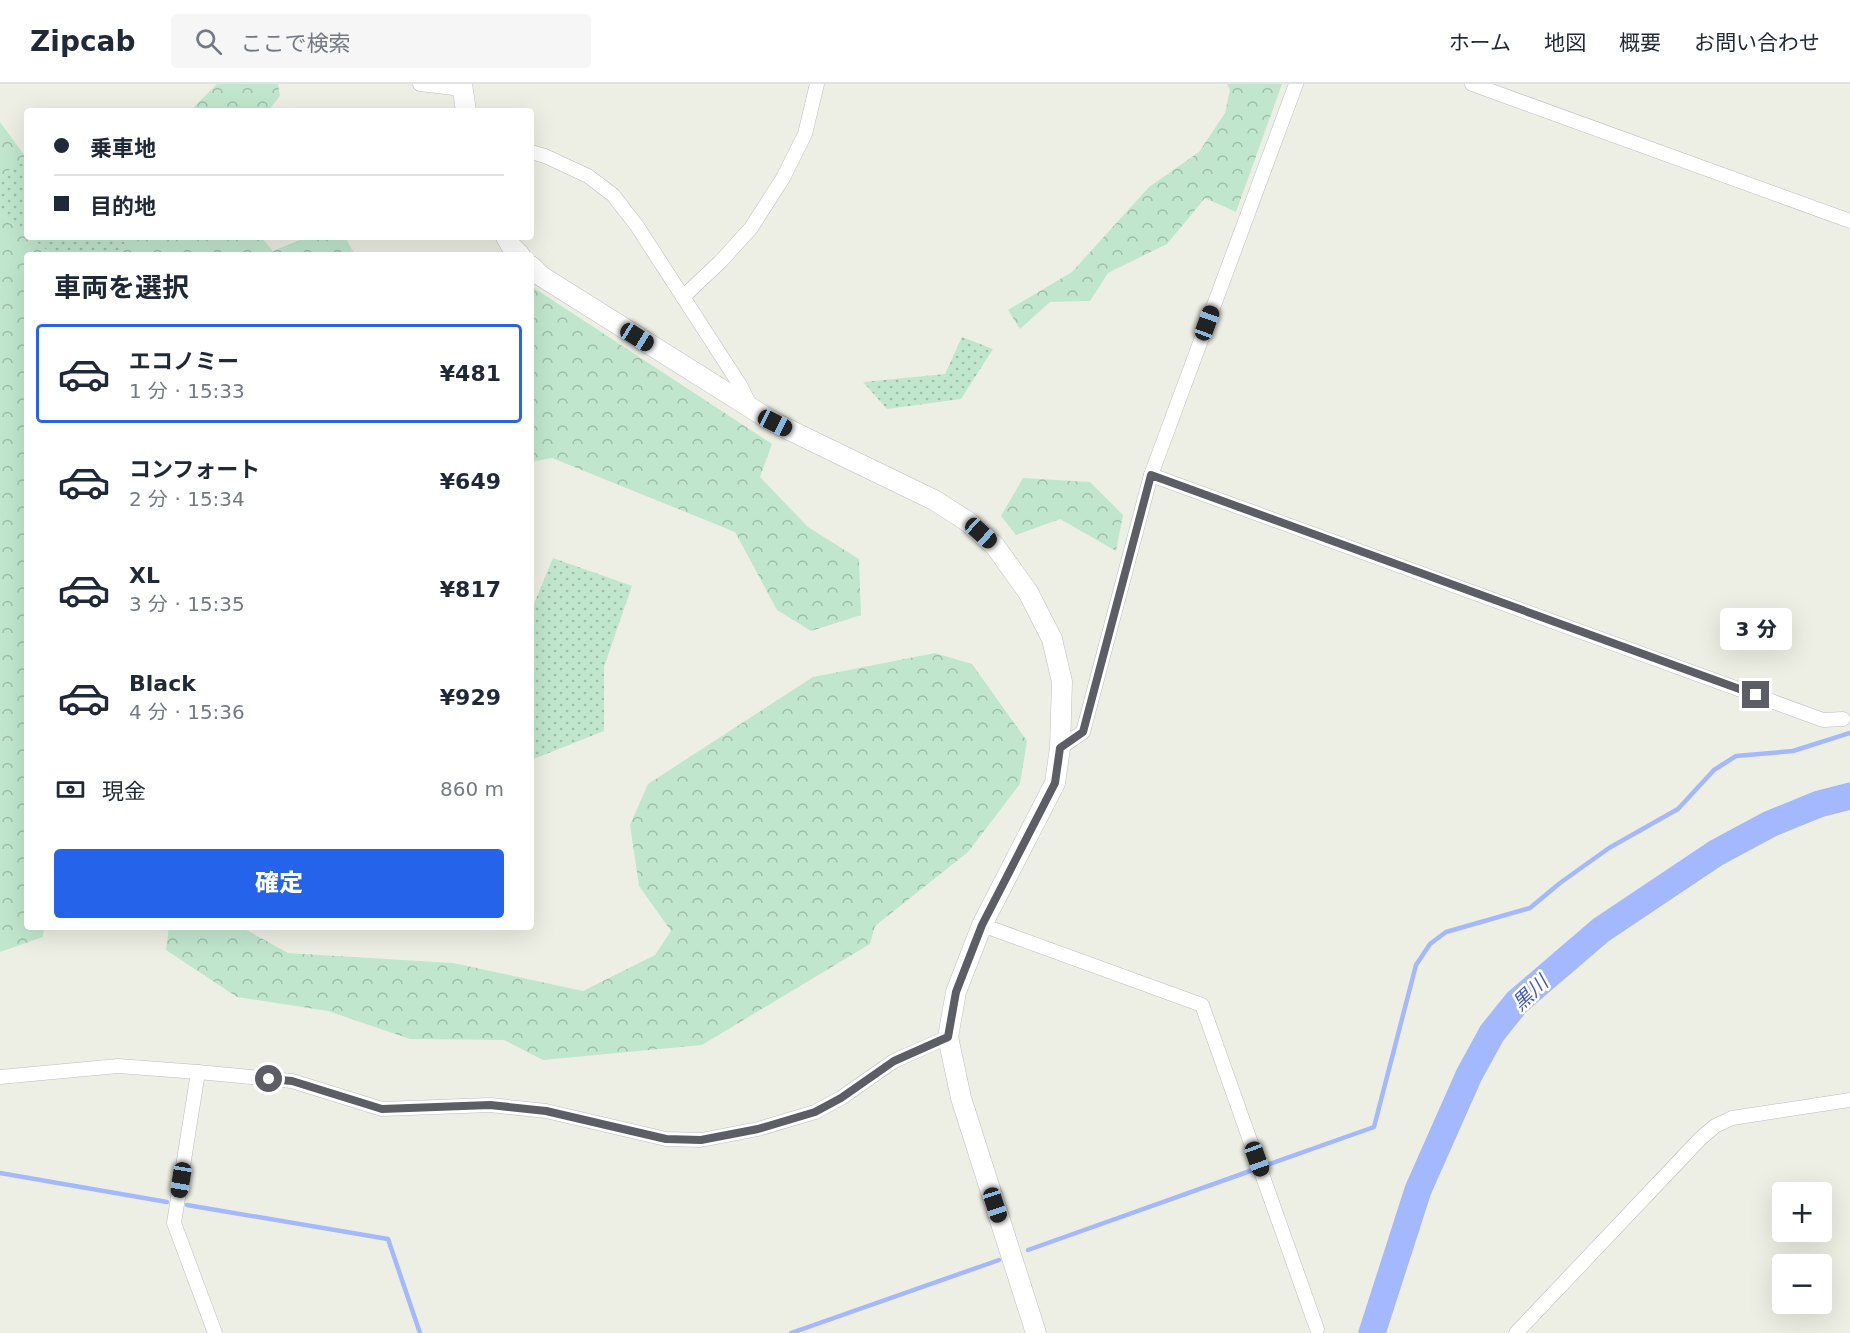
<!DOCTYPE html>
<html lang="ja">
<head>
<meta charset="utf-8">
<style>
	:root { --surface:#fff; --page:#f6f6f7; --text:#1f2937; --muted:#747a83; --line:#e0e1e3; --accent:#2563eb }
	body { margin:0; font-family:"DejaVu Sans","Noto Sans JP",sans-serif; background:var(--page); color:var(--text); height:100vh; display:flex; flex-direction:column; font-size:22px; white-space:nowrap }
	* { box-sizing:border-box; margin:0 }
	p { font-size:20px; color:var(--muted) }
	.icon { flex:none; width:33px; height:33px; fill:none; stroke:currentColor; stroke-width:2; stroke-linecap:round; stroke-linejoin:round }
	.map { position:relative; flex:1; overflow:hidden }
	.side { position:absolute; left:24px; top:168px; width:510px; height:678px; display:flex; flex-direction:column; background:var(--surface); border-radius:6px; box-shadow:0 6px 24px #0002 }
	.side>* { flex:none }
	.guide { position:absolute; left:24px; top:24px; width:510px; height:132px; border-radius:6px; box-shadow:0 6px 24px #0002; display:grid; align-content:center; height:132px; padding:0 30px; background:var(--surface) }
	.buttons { position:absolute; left:1772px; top:1098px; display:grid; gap:12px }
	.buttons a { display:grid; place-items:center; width:60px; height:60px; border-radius:6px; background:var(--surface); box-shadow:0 6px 24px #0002; font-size:30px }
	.end { position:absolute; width:27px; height:27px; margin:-14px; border:8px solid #5c5d65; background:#fff; box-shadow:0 0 0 3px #fff }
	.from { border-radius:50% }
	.bubble { position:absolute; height:42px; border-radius:6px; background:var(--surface); box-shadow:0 6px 24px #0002; font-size:20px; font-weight:800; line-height:42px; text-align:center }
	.car { position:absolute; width:18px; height:36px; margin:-18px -9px; border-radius:8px; box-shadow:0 0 4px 2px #0007; background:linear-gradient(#222 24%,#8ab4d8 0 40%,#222 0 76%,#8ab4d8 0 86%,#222 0) }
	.guide b { display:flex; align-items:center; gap:21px; height:57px; font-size:22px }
	.guide b+b { border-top:2px solid var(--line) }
	.guide i { width:15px; height:15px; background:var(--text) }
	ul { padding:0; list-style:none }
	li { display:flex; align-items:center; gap:18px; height:99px; margin:0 12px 9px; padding:0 18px; border:3px solid transparent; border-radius:6px }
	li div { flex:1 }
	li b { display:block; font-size:22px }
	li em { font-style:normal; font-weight:800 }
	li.current { border-color:var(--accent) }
	li>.icon { width:54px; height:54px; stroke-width:1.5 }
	h2 { padding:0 30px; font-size:27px; line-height:72px }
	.pay { display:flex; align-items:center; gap:15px; height:66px; padding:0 30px; font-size:22px }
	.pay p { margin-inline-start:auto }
	.action { display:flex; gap:12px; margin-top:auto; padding:12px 30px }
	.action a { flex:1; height:69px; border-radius:6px; background:var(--accent); color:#fff; font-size:24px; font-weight:800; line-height:69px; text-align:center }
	header { display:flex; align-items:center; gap:36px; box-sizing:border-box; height:84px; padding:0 30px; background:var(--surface); border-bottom:2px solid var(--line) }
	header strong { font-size:28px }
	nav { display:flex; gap:33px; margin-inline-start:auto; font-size:21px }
	.search { width:420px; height:54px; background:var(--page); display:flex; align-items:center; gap:15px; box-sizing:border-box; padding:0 21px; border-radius:6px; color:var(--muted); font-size:22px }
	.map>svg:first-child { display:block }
	.grass { fill:url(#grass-dots) }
	.forest { fill:url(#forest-crowns) }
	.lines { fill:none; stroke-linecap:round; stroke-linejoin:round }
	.stream { stroke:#a4b8ff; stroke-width:4.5 }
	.river { stroke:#a4b8ff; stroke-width:27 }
	.street-casing { stroke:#bcbcc3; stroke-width:15 }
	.secondary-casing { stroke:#bebfc7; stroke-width:21 }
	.street { stroke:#fff; stroke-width:14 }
	.secondary { stroke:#fff; stroke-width:20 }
	.route { stroke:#5c5d65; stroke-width:8 }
	.labels { text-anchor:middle; stroke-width:5; stroke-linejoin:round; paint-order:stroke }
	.water-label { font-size:20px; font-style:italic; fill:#4457c5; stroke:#fff }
</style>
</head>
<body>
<header>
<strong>Zipcab</strong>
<div class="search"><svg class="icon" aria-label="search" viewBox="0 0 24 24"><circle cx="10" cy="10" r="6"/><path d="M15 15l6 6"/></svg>ここで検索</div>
<nav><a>ホーム</a><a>地図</a><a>概要</a><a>お問い合わせ</a></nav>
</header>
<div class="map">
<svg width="1850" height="1249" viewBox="0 0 1850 1249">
	<defs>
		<pattern id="grass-dots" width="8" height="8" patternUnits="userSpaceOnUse" patternTransform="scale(1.5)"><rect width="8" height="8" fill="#c0e7cd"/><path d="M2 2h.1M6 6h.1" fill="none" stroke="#9fbeaa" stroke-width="1.8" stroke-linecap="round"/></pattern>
		<pattern id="forest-crowns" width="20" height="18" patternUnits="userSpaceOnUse" patternTransform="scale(1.5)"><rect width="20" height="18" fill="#c0e7cd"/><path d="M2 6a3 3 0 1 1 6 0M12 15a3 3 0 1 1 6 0" fill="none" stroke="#9fbeaa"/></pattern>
	</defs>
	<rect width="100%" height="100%" fill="#edefe4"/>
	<g class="grass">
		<polygon points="27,69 27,151 0,130 0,94"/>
		<polygon points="30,153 128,153 117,171 53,171"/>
		<polygon points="962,253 993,265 961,315 887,325 863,298 945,290"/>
		<polygon points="553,474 632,502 604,583 604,647 531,676 531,527"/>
	</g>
	<g class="forest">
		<polygon points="217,0 278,0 280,12 268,27 190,27"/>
		<polygon points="1227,0 1282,0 1236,128 1205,114 1167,160 1108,189 1090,217 1050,218 1020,245 1008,226 1072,188 1149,103 1199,68 1225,29 1230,6"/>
		<polygon points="0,38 25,72 0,94"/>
		<polygon points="0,130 27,151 27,153 30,153 53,171 27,171 27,843 44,843 43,853 0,868"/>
		<polygon points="128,153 261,153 273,167 307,153 345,153 355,171 117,171"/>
		<polygon points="531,202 772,360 760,393 808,443 859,475 861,531 811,547 777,526 735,448 552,374 531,378"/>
		<polygon points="1023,394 1090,398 1123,431 1116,467 1060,435 1016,451 1001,432"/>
		<polygon points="935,569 972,580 1027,657 1020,700 968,768 875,842 870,860 702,961 543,976 504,956 410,955 328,927 237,913 166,866 169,843 241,843 288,869 453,879 583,907 655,871 671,847 639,802 630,741 648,700 813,593"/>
	</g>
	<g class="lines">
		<g class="stream">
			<polyline points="0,1089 167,1118"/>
			<polyline points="187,1121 388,1155 420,1249"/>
			<polyline points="1028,1166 1374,1043 1416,881 1430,860 1446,848 1530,824 1560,799 1609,764 1678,725 1714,686 1736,672 1793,667 1850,649"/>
			<polyline points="791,1249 999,1176"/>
		</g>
		<polyline class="river" points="1372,1249 1418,1106 1469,991 1492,949 1517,918 1601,846 1716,769 1770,740 1819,720 1850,712"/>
		<g class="street-casing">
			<g id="street">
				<polyline points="420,0 462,5"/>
				<polyline points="1472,0 1850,137"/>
				<polyline points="531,68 545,72 588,92 613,111 637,142 683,213 740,301 751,323"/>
				<polyline points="683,213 721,177 751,144 783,94 805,50 817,0"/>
				<polyline points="1151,391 1823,636 1843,635"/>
				<polyline points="1060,664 1083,648 1151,391 1296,0"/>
				<polyline points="982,841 1202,921 1317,1245"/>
				<polyline points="198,988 174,1139 215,1249"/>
				<polyline points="0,993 118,982 198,988 292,997 382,1025 490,1021 546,1027 666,1055 701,1056 758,1045 815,1028 841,1014 894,977 948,953"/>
				<polyline points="1516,1249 1700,1055 1715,1042 1732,1034 1850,1016"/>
			</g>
		</g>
		<g class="secondary-casing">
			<g id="secondary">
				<polyline points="462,0 466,27"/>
				<polyline points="506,153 511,162 520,171"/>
				<polyline points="531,182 541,192 775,339 934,416 967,437 995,462 1028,508 1052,555 1062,598 1060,664 1055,699 982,841 956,908 948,953 961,1014 1036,1249"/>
			</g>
		</g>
		<use href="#street" class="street"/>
		<use href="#secondary" class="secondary"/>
	</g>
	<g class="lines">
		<polyline class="route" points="269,995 292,997 382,1025 490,1021 546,1027 666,1055 701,1056 758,1045 815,1028 841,1014 894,977 948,953 956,908 982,841 1055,699 1060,664 1083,648 1151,391 1756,611"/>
	</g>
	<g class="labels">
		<g class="water-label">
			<text transform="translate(1530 909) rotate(-43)" y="7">黒川</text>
		</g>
	</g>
</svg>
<div class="buttons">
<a>+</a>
<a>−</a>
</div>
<i class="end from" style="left:269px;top:995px"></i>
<i class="end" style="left:1756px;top:611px"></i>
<div class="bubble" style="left:1720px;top:524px;width:72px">3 分</div>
<i class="car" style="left:1207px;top:239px;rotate:20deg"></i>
<i class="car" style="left:637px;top:253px;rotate:122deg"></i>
<i class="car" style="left:775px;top:339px;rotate:117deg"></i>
<i class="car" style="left:981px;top:449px;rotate:132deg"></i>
<i class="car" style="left:1257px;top:1075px;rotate:160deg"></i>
<i class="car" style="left:181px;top:1096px;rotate:189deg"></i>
<i class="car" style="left:995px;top:1121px;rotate:162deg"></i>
<div class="guide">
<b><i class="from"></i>乗車地</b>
<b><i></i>目的地</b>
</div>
<section class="side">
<h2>車両を選択</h2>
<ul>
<li class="current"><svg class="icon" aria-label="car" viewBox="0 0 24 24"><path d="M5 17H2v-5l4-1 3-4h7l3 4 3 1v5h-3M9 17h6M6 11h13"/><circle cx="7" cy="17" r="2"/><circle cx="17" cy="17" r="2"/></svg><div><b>エコノミー</b><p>1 分 · 15:33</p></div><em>¥481</em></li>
<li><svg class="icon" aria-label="car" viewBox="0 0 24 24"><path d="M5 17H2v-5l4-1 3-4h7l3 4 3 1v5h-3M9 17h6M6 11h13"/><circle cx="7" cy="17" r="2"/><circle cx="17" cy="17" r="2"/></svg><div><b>コンフォート</b><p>2 分 · 15:34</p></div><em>¥649</em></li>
<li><svg class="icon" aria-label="car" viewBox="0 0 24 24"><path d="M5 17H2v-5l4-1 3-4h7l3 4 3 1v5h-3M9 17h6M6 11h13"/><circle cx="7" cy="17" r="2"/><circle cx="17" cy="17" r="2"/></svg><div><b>XL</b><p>3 分 · 15:35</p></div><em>¥817</em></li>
<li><svg class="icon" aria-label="car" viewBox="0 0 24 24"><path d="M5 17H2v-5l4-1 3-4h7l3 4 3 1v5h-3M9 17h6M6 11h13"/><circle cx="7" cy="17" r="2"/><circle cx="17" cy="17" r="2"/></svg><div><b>Black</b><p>4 分 · 15:36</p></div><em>¥929</em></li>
</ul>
<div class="pay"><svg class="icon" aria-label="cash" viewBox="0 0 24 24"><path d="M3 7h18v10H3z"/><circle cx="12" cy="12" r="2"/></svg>現金<p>860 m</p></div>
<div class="action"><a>確定</a></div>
</section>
</div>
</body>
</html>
